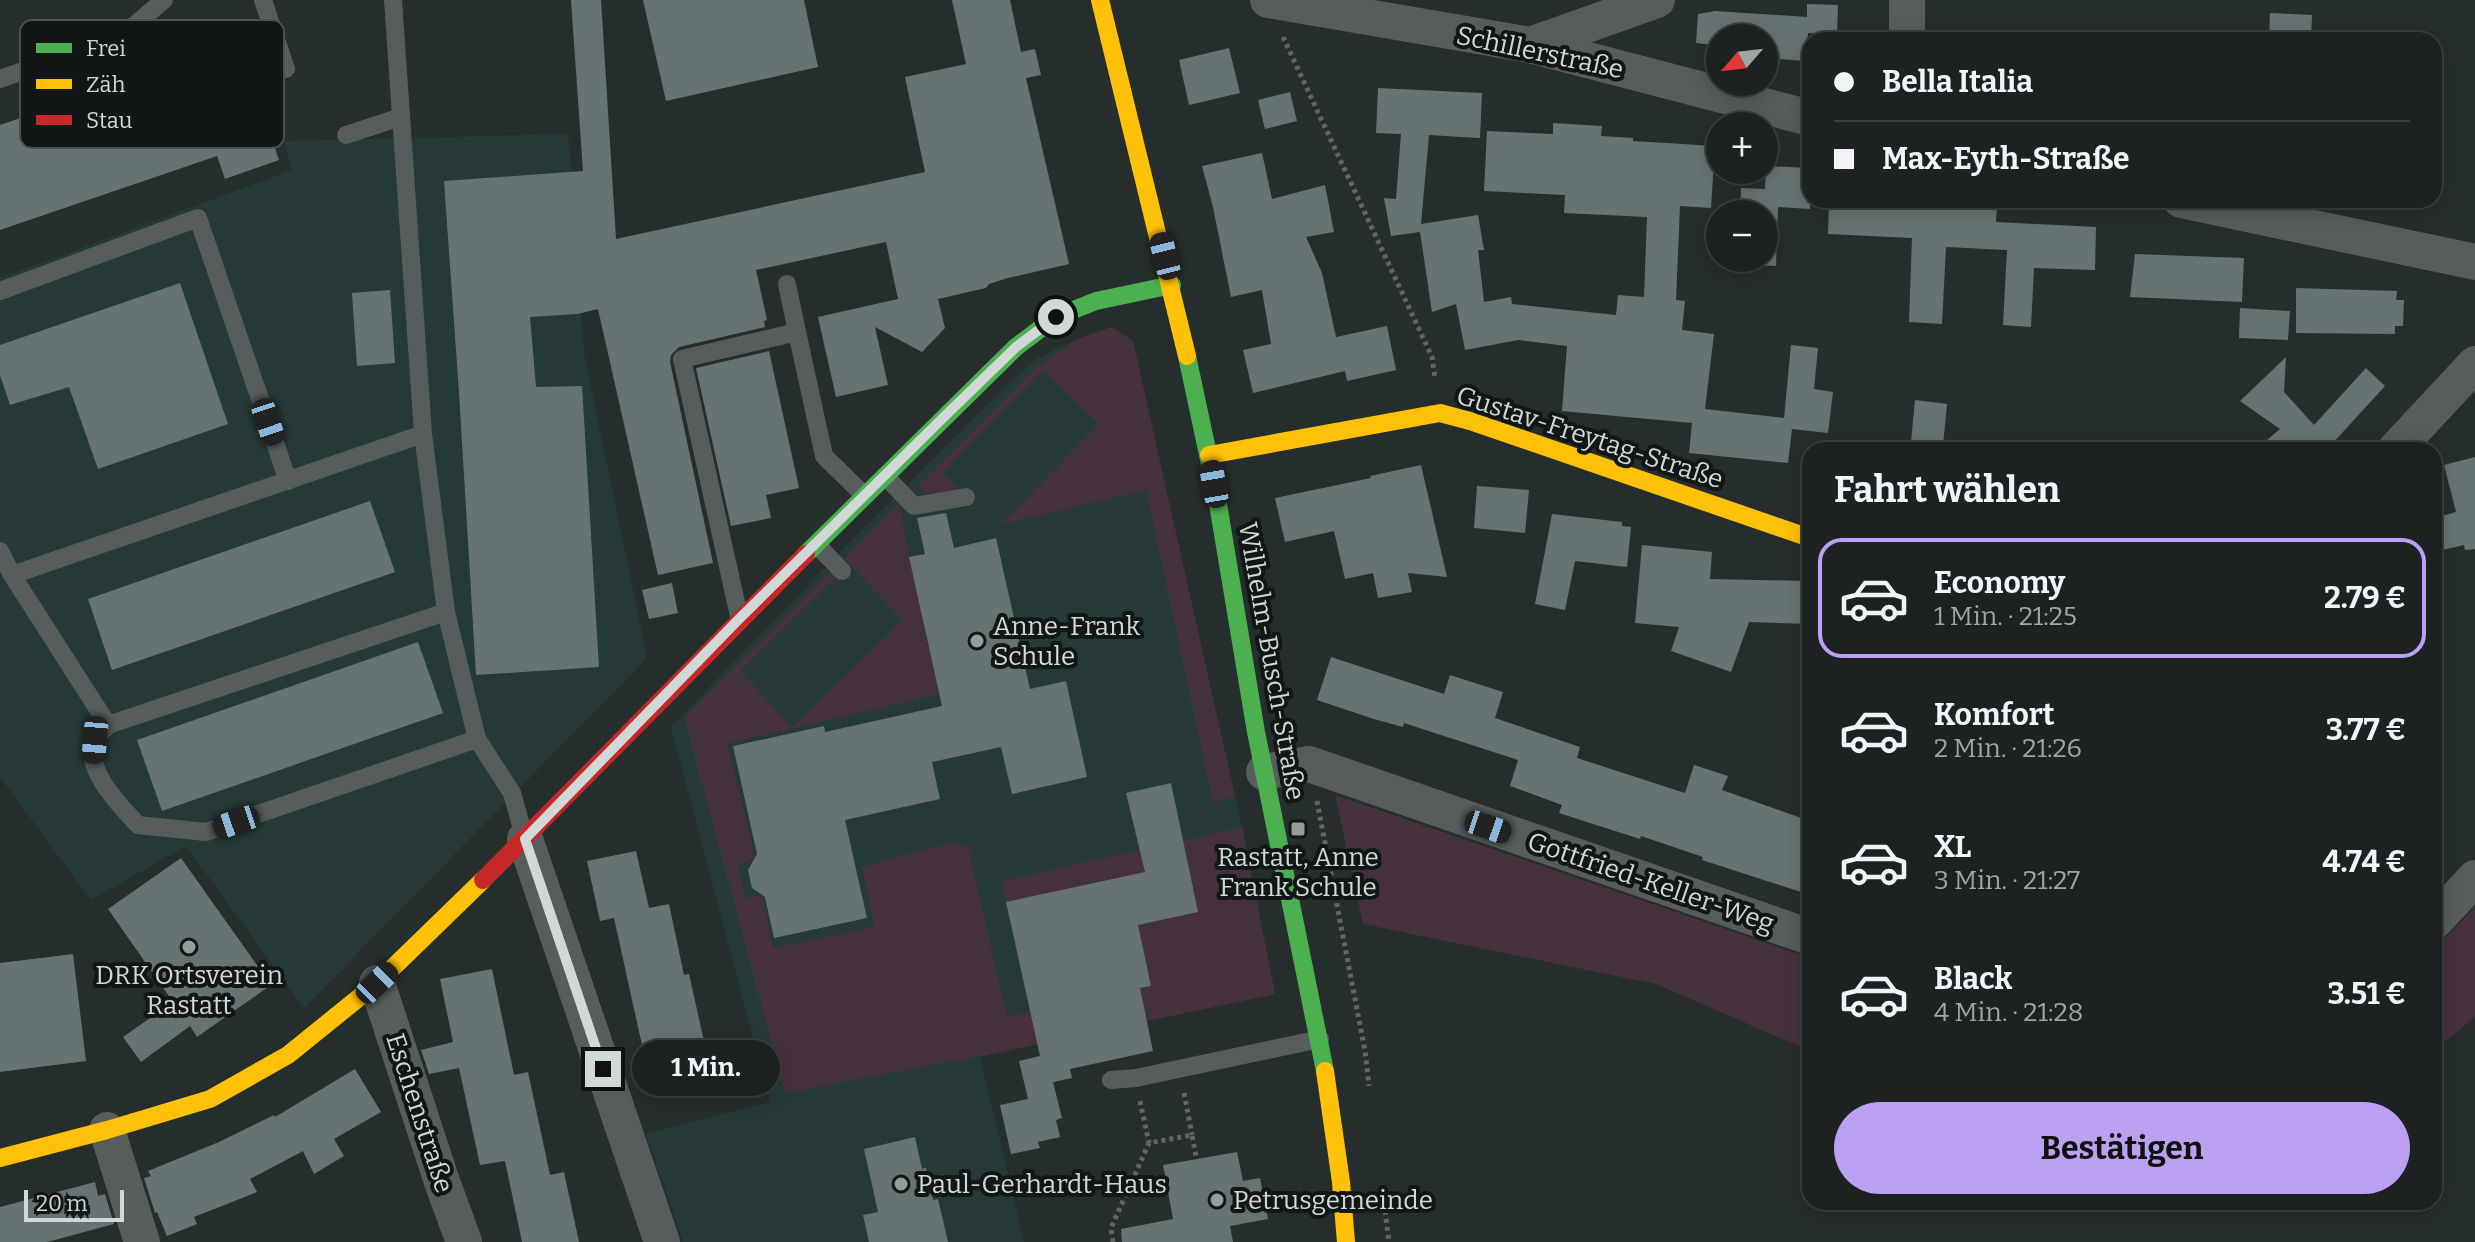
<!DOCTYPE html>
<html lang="de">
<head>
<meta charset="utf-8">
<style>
	:root { --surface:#1c2222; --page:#252a2a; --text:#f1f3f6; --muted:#a0a4a5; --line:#3a3f40; --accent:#bca0f2 }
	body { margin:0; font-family:Bitter,serif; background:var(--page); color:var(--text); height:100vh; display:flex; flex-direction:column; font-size:30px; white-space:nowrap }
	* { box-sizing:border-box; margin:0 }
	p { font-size:26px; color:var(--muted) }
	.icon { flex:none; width:44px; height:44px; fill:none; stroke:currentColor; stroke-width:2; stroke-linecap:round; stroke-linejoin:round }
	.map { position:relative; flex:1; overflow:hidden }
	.details { position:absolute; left:1802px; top:442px; width:640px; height:768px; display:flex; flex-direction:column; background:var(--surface); border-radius:24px; box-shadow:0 4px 20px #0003,0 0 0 2px var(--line) }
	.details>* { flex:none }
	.top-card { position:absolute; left:1802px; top:32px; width:640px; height:176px; border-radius:24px; box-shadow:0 4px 20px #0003,0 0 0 2px var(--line); display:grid; align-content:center; height:176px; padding:0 32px; background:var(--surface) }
	.needle { width:52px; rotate:242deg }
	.tools { position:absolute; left:1706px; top:24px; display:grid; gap:16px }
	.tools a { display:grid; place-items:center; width:72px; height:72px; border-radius:50%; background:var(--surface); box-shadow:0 4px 20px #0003,0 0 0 2px var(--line); font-size:40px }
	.scale { position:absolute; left:24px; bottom:20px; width:100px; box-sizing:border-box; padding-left:8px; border:4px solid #d0d9d8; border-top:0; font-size:22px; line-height:28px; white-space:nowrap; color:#d0d9d8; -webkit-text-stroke:6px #111717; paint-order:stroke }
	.end { position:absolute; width:36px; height:36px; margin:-18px; border:10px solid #d0d9d8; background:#111; box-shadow:0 0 0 4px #111 }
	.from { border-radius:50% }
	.bubble { position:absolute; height:56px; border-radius:28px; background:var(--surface); box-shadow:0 4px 20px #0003,0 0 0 2px var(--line); font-size:26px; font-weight:700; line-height:56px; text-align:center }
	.car { position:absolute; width:24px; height:48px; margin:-24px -12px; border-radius:10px; box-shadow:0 0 6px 2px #0007; background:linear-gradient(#222 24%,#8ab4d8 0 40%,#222 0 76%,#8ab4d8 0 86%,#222 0) }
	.top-card b { display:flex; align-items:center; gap:28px; height:76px; font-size:30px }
	.top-card b+b { border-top:2px solid var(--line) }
	.top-card i { width:20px; height:20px; background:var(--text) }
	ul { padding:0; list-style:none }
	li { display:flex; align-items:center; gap:24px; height:120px; margin:0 16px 12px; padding:0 16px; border:4px solid transparent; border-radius:24px }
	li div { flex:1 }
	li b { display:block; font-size:30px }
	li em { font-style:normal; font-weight:700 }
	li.on { border-color:var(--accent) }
	li>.icon { width:72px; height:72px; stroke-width:1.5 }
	h2 { padding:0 32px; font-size:36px; line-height:96px }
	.primary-button { display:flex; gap:16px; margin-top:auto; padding:16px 32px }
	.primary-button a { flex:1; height:92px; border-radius:48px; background:var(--accent); color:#111; font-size:32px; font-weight:700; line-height:92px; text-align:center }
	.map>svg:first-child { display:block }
	.built { fill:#253a38 }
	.green { fill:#44313d }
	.building { fill:#677372 }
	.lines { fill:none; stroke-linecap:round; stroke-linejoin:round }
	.path { stroke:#606564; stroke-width:5; stroke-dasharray:4 4; stroke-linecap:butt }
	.lane { stroke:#565d5c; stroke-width:18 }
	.street { stroke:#565d5c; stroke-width:36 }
	.fast { stroke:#4caf50; stroke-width:18 }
	.slow { stroke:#ffc107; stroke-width:18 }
	.jam { stroke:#c62828; stroke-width:18 }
	.route { stroke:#d0d9d8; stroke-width:10 }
	.poi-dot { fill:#949d9c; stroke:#111717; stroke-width:3 }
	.labels { text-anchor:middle; stroke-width:8; stroke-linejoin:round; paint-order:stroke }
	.street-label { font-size:26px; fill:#d0d9d8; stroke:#111717 }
	.poi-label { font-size:26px; fill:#d0d9d8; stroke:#111717; text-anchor:start }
	.key { fill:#111717; stroke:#4a5151; stroke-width:2 }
	.key-label { font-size:22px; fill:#d0d9d8 }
</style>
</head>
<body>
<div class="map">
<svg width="2475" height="1242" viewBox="0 0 2475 1242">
	<rect width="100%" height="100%" fill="#262e2d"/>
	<g class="built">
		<polygon points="567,134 569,141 584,353 647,658 304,1008 186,846 91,900 0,777 0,278 292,170 284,141"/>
		<polygon points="1112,327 1133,341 1242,827 1275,994 980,1057 1024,1242 683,1242 646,1134 770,1102 671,727 837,555 1031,362 1077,339"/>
	</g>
	<g class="green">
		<polygon points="1112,327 1133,341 1235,797 1213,803 1146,490 1000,525 1099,424 1043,370 942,473 961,492 930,498 918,486 1037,367 1077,339"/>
		<polygon points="899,504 938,694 727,744 755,859 738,864 745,898 762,895 773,948 874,927 862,867 953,842 968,847 1007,1017 1151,986 1127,876 1006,902 1002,881 1242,827 1275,994 980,1056 785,1093 684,717 832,570 837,576 740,671 793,727 903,620 844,559"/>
		<polygon points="1335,795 1810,958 1810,1051 1656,984 1363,924"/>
		<polygon points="2475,907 2475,1017 2434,1050 2434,950"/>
	</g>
	<g class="building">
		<polygon points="571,0 601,0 616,239 925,172 905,77 966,64 952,0 1010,0 1021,52 1035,49 1041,75 1026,78 1069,264 1008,278 989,284 986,288 938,299 945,328 922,352 875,327 888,385 836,397 818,317 898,299 886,242 756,270 767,320 764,321 765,327 679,347 671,355 670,362 713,563 658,575 598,309 577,314 530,317 536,387 582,386 599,667 476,675 459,392 444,181 583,171"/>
		<polygon points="643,0 804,0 818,67 666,101"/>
		<polygon points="1807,4 1838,5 1837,34 1808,33 1806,61 1764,58 1764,38 1720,38 1720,46 1696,43 1698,14 1715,11 1807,17"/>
		<polygon points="2270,13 2312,15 2311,40 2269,40"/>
		<polygon points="233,28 279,160 225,179 217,156 0,230 0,125 184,62 179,47"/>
		<polygon points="1229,48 1240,93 1189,105 1179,60"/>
		<polygon points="1378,88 1482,93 1480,138 1429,135 1421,224 1478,215 1484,250 1478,250 1484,302 1511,297 1512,304 1616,315 1618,295 1644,297 1647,217 1564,213 1565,195 1484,191 1487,131 1553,134 1553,123 1602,126 1601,136 1633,138 1633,141 1715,146 1711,208 1680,206 1676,300 1685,301 1682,330 1714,334 1705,409 1784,418 1791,345 1818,348 1814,389 1833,392 1828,433 1792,429 1788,463 1689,453 1692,423 1562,411 1567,346 1518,340 1465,350 1456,304 1432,312 1420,232 1391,236 1384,198 1396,199 1401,134 1376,133"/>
		<polygon points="1290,92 1297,121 1265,129 1258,100"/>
		<polygon points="1262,153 1272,199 1325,185 1334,232 1306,237 1322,273 1336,337 1387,326 1396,370 1347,381 1345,371 1253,393 1243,350 1271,344 1262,290 1231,297 1213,207 1202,166"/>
		<polygon points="1766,166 1810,168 1810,209 1778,207 1776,266 1737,264 1737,258 1764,258 1764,214 1740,214 1741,188 1765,189"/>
		<polygon points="1829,200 1911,200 1997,205 1996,222 2096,227 2095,270 2034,268 2031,327 2003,325 2007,250 1946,247 1942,324 1909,322 1912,238 1828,234"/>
		<polygon points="2135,254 2244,258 2242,302 2130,297"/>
		<polygon points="180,283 228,424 98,469 69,387 10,405 0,375 0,345"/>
		<polygon points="2296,288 2397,291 2396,300 2404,300 2403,326 2395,326 2395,334 2296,333"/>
		<polygon points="390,290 395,363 357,366 352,293"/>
		<polygon points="2240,308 2290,311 2288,340 2239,338"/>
		<polygon points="769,351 799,488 766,495 771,518 731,526 696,368"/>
		<polygon points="2286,357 2284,392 2314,425 2366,368 2385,386 2332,444 2338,450 2255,450 2280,429 2240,401"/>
		<polygon points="1915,400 1947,404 1943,445 1911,442"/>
		<polygon points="2475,457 2475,549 2465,550 2464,545 2434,552 2434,518 2456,512 2444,465"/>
		<polygon points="1421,465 1447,577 1408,573 1412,592 1378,598 1373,573 1345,579 1334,531 1285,542 1275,498 1371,478 1370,476"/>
		<polygon points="1477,486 1529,490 1525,533 1474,528"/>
		<polygon points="370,501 395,572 112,670 88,599"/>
		<polygon points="946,513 954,548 996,538 1030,689 1066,681 1087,777 1012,794 1001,747 932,762 940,799 845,820 867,918 774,938 765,897 752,888 748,870 757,854 733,746 824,726 825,732 942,706 909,557 925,554 917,518"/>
		<polygon points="1552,514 1622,522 1622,526 1631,527 1627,567 1575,561 1565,610 1535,604"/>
		<polygon points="1642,545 1712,552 1710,579 1810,581 1810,624 1749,622 1731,672 1671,651 1679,627 1635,623"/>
		<polygon points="672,583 678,613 649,619 642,590"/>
		<polygon points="418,642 443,713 162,811 137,740"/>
		<polygon points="1331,657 1444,694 1450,675 1503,692 1495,718 1580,747 1577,758 1685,793 1694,765 1728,776 1722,790 1810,821 1810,863 1801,892 1702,860 1703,857 1641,836 1640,839 1559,813 1562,805 1510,786 1518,760 1404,723 1403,727 1374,719 1317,700"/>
		<polygon points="1171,783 1198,912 1138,925 1151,986 1140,988 1153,1051 1070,1069 1072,1078 1053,1082 1062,1118 1056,1120 1060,1137 1038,1142 1040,1148 1011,1154 1000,1105 1028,1099 1019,1061 1040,1056 1006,902 1145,872 1126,793"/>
		<polygon points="636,851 649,908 669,904 684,975 689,974 704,1041 714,1039 723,1080 653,1095 614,918 600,921 587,861"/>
		<polygon points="181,858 271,985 197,1037 190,1026 141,1062 123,1037 173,1002 108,909"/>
		<polygon points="73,954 86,1061 0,1072 0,963"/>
		<polygon points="492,969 514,1075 528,1072 550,1175 564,1172 579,1242 522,1242 505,1161 480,1165 459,1068 429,1074 421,1050 453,1042 440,979"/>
		<polygon points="355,1069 381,1112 334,1139 344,1156 314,1174 303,1151 250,1179 257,1192 194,1217 197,1224 167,1236 157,1212 155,1213 144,1178 151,1176 148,1171 219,1142 274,1115 275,1117"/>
		<polygon points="915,1137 922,1169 926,1168 933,1200 938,1199 948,1242 869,1242 863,1215 878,1212 864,1149"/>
		<polygon points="1237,1152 1243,1181 1260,1178 1268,1219 1230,1226 1233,1242 1122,1242 1121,1229 1173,1219 1163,1165"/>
		<polygon points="95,1182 98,1196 105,1194 114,1224 47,1242 0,1242 0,1207"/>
	</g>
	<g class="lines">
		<g class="path">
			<polyline points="1283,37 1432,357 1435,378"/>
			<polyline points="1317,801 1365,1051 1369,1086"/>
			<polyline points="1184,1093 1192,1135"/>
			<polyline points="1140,1101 1149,1143"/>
			<polyline points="1384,1203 1389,1242"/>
			<polyline points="1113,1242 1111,1228 1149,1143 1192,1135 1196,1156"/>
		</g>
		<g class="lane">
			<polyline points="263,0 286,69"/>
			<polyline points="393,0 423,434 446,612 477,739 512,793 524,836"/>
			<polyline points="0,79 122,36 164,0"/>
			<polyline points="346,135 401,117"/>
			<polyline points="787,284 797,332"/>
			<polyline points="0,291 198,218 288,481"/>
			<polyline points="885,476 914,506 966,497"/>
			<polyline points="817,545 842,571"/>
			<polyline points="0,551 12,575 423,434"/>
			<polyline points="12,575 108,725 446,612"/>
			<polyline points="739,616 682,359 797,332 824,456 865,496"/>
			<path d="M108 725C104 730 97 736 95 741 83 770 121 806 138 825L206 832 477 739"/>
			<polyline points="1111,1080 1136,1078 1320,1039"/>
		</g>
		<g class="street">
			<polyline points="1268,0 1530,45 1810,118"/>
			<polyline points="1907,40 1907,0"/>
			<polyline points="1530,45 1657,0"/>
			<polyline points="2181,200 2475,262"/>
			<polyline points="2395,450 2475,364"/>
			<polyline points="1264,772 1309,764 1810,937"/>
			<polyline points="525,839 662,1242"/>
			<polyline points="2434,922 2475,878"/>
			<polyline points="377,983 441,1179 464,1242"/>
			<polyline points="107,1130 142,1242"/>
		</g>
		<g class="fast">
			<polyline points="1187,356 1216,492 1256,732 1325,1071"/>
			<polyline points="806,554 1016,347 1056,317 1096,301 1172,285"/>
		</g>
		<g class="slow">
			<polyline points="1100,0 1187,356"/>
			<polyline points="1209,455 1440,413 1470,421 1810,538"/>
			<polyline points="1325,1071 1341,1182 1346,1242"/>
			<polyline points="0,1158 107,1130 210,1099 288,1055 377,983 483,880"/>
		</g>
		<polyline class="jam" points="483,880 806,554"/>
	</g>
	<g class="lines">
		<polyline class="route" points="603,1069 525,839 739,619 950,411 1016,347 1056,317"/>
	</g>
	<g class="poi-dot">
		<circle cx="977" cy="641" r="8"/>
		<rect x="1290" y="821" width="16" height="16" rx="4"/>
		<circle cx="189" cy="947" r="8"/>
		<circle cx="901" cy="1184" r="8"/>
		<circle cx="1217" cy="1200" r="8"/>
	</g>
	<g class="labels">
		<g class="street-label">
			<text transform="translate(1540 52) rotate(12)" y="9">Schillerstraße</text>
			<text transform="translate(1590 437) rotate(18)" y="9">Gustav-Freytag-Straße</text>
			<text transform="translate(1272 661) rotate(80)" y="9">Wilhelm-Busch-Straße</text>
			<text transform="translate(1651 882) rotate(19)" y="9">Gottfried-Keller-Weg</text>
			<text transform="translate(420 1113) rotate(72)" y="9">Eschenstraße</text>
		</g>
		<g class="poi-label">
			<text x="993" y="635">Anne-Frank<tspan x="993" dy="30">Schule</tspan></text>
			<text x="1298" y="866" text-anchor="middle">Rastatt, Anne<tspan x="1298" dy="30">Frank Schule</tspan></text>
			<text x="189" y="984" text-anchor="middle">DRK Ortsverein<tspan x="189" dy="30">Rastatt</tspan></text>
			<text x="917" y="1193">Paul-Gerhardt-Haus</text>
			<text x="1233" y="1209">Petrusgemeinde</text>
		</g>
	</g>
	<rect x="20" y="20" width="264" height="128" rx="12" class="key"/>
	<rect x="36" y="43" width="36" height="10" fill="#4caf50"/>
	<rect x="36" y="79" width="36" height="10" fill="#ffc107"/>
	<rect x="36" y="115" width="36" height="10" fill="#c62828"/>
	<g class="key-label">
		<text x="86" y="56">Frei</text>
		<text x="86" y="92">Zäh</text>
		<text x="86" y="128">Stau</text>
	</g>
</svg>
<div class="tools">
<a><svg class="needle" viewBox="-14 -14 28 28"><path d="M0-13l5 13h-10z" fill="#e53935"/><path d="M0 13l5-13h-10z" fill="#a0a4a5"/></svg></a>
<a>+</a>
<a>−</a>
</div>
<div class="scale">20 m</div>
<i class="end from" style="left:1056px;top:317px"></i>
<i class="end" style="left:603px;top:1069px"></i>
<div class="bubble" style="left:632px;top:1040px;width:148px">1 Min.</div>
<i class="car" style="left:1165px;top:256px;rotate:346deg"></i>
<i class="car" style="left:268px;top:422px;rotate:161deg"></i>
<i class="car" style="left:1214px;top:484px;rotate:350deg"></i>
<i class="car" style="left:95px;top:740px;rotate:185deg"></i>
<i class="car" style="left:236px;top:822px;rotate:251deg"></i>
<i class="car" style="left:1488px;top:827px;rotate:109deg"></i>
<i class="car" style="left:377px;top:983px;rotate:46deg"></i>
<div class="top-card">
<b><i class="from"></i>Bella Italia</b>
<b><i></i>Max-Eyth-Straße</b>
</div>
<section class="details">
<h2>Fahrt wählen</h2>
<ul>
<li class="on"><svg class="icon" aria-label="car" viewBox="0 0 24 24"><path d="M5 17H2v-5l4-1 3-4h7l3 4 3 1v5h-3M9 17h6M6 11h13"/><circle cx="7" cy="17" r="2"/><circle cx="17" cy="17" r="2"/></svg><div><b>Economy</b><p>1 Min. · 21:25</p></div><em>2.79 €</em></li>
<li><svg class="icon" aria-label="car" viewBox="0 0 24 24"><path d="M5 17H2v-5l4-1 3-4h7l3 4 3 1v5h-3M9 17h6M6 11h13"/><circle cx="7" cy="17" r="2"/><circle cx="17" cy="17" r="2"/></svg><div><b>Komfort</b><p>2 Min. · 21:26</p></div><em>3.77 €</em></li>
<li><svg class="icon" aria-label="car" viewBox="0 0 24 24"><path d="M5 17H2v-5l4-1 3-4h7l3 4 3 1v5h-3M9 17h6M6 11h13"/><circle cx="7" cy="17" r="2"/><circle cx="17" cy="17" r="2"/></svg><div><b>XL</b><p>3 Min. · 21:27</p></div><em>4.74 €</em></li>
<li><svg class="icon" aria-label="car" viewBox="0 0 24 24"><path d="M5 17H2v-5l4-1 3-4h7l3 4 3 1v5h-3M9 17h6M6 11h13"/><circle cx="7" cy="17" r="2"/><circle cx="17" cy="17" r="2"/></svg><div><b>Black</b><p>4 Min. · 21:28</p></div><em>3.51 €</em></li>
</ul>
<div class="primary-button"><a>Bestätigen</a></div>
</section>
</div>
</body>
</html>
